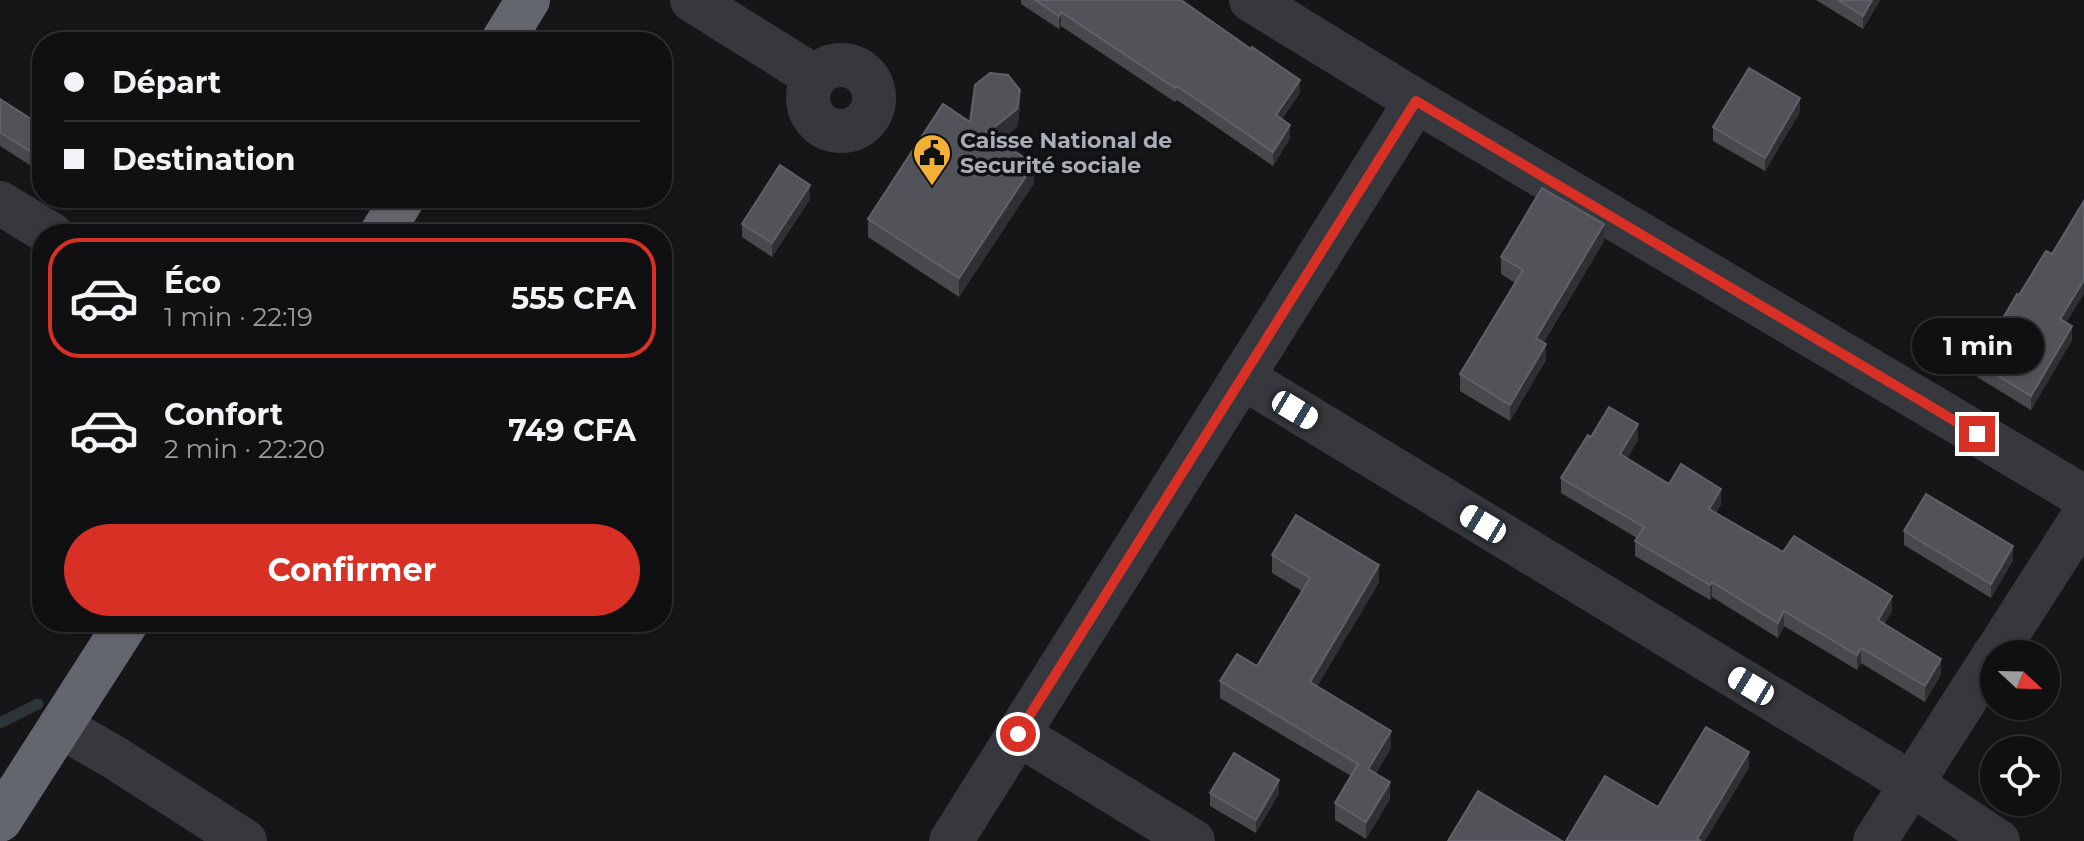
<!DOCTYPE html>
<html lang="fr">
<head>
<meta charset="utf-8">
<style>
	:root { --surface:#101012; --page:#19191b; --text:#f1f3f6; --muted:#9c9d9f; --line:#303032; --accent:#d93025 }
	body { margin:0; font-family:Montserrat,sans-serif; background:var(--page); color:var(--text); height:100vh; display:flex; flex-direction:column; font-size:30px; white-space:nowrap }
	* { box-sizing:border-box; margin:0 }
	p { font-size:26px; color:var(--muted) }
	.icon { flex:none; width:44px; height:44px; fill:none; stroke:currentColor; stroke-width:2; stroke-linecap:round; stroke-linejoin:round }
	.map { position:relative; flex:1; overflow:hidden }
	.panel { position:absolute; left:32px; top:224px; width:640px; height:408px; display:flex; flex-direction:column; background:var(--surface); border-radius:32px; box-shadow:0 2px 6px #0004,0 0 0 2px var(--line) }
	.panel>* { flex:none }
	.guide { position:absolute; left:32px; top:32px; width:640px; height:176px; border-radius:32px; box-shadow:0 2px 6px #0004,0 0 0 2px var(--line); display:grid; align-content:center; height:176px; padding:0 32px; background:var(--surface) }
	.needle { width:52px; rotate:112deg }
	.buttons { position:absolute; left:1980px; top:640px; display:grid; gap:16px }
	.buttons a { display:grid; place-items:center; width:80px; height:80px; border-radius:50%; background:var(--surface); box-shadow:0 2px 6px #0004,0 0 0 2px var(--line); font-size:40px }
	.end { position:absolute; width:36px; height:36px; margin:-18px; border:10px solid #d93025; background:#fff; box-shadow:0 0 0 4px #fff }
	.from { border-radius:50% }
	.bubble { position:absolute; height:56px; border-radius:28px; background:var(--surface); box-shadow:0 2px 6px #0004,0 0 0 2px var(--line); font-size:26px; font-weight:700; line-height:56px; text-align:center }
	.car { position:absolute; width:24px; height:48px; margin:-24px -12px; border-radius:10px; box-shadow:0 0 6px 2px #0007; background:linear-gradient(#fff 24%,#345 0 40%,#fff 0 76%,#345 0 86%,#fff 0) }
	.guide b { display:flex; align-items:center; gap:28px; height:76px; font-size:30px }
	.guide b+b { border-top:2px solid var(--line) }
	.guide i { width:20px; height:20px; background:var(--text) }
	ul { padding:14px 0 0; list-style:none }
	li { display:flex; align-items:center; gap:24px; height:120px; margin:0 16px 12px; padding:0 16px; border:4px solid transparent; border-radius:32px }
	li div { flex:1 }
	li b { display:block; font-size:30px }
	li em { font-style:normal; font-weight:700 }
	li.on { border-color:var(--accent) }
	li>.icon { width:72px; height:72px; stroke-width:1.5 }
	.cta { display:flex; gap:16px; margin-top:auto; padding:16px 32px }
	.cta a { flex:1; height:92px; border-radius:48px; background:var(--accent); color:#fff; font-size:32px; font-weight:700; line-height:92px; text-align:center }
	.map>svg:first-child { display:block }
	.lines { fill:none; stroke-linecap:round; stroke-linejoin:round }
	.stream { stroke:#2c353c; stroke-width:11 }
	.minor { stroke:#37383d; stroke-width:44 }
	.highway { stroke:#63666e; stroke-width:44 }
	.wall { fill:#47494d }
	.shaded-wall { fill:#2f3033 }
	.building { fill:#525359; stroke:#5f6168; stroke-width:2 }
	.route { stroke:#d93025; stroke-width:10 }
	.labels { text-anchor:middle; stroke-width:7; stroke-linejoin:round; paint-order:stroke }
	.poi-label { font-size:22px; font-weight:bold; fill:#a8adb8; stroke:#111113; text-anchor:start }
</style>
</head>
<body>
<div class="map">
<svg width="2084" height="841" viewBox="0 0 2084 841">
	<rect width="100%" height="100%" fill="#161618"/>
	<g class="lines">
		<polyline class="stream" points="0,723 38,704"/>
		<g class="minor">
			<polyline points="692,0 815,77"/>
			<polyline points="1251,0 1416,101 2084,497"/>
			<circle cx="841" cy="98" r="33"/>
			<polyline points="0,203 51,234"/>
			<polyline points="1242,377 1912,784 1998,841"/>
			<polyline points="1995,654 2084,515"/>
			<polyline points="60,726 112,756 245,841"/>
			<polyline points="1018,734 1193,841"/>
			<polyline points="951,841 1416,101"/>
			<polyline points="1875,841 1994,655"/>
		</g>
		<g class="highway">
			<polyline points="502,42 528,0"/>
			<polyline points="381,234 403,198"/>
			<polyline points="0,820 127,622"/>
		</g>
	</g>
	<g class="wall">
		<polygon points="1021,0 1181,0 1300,93 1282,119 1290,138 1273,166 1177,100 1175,102 1061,26 1059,29 1021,4"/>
		<polygon points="1816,0 1880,0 1863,29"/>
		<polygon points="0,99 42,126 36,169 0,146"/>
		<polygon points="1020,108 1017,127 1000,142 1034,183 959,297 868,237 868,219 970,122"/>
		<polygon points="1800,112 1765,171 1713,141 1713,127"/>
		<polygon points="810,199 772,257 742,237 742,224"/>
		<polygon points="1604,241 1544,342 1546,360 1510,421 1460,391 1460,374 1515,283 1501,274 1501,257"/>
		<polygon points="2019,295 2067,323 2072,340 2031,410 1977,377 1977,363"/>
		<polygon points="1591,437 1638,440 1627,458 1669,484 1721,504 1716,513 1783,552 1892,611 1884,624 1941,674 1925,702 1861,663 1857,670 1784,626 1778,638 1712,597 1710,600 1635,556 1635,541 1637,538 1561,493 1561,478"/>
		<polygon points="1904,531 2013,560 1991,598 1904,545"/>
		<polygon points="1272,555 1379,582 1317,686 1391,748 1376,773 1390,799 1366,839 1335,820 1335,803 1351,776 1220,698 1220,681 1257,666 1302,591 1272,573"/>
		<polygon points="1210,793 1279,793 1256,833 1210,806"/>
	</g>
	<g class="shaded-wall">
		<polygon points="1872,0 1880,0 1863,29 1863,16"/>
		<polygon points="1061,12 1061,26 1059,29 1059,16"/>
		<polygon points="1300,80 1300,93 1276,128 1276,115"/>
		<polygon points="1020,90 1020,108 1017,127 987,152 987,133"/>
		<polygon points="1800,98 1800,112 1765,171 1765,158"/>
		<polygon points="1290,125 1290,138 1273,166 1273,152"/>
		<polygon points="42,145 42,159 36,169 36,155"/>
		<polygon points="1034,164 1034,183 959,297 959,278"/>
		<polygon points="810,185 810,199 772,257 772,243"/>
		<polygon points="1604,224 1604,241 1536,355 1536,338"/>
		<polygon points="2084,280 2084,294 2060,333 2060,319"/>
		<polygon points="2072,326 2072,340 2031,410 2031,396"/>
		<polygon points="1546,344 1546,360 1510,421 1510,405"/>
		<polygon points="1638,424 1638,440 1620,469 1620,454"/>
		<polygon points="1721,489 1721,504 1709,524 1709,509"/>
		<polygon points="2013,546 2013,560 1991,598 1991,584"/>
		<polygon points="1379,565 1379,582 1310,699 1310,682"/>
		<polygon points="1712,582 1712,597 1710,600 1710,585"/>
		<polygon points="1892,596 1892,611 1878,635 1878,620"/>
		<polygon points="1784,611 1784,626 1778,638 1778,623"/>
		<polygon points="1861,648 1861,663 1857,670 1857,655"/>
		<polygon points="1941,659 1941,674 1925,702 1925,686"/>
		<polygon points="1391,731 1391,748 1368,786 1368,769"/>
		<polygon points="1749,752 1749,768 1705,841 1697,841 1697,839"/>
		<polygon points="1279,780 1279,793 1256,833 1256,820"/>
		<polygon points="1390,782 1390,799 1366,839 1366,822"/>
	</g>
	<g class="building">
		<polygon points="1035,0 1181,0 1251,49 1252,47 1300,80 1276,115 1290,125 1273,152 1177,86 1175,88 1061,12 1059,16"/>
		<polygon points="1838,0 1872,0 1863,16"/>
		<polygon points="1749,68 1800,98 1765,158 1713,127"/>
		<polygon points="990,73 1008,75 1020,90 1017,109 987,133 1034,164 959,278 868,219 943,104 970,122 975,85"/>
		<polygon points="0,99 42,126 42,145 36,155 0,132"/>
		<polygon points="780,165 810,185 772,243 742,224"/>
		<polygon points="1542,188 1604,224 1536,338 1546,344 1510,405 1460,374 1523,270 1501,257"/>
		<polygon points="2084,201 2084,280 2060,319 2072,326 2031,396 1977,363 2017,294 2019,295 2046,251 2052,254"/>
		<polygon points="1609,407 1638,424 1620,454 1669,484 1681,464 1721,489 1709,509 1783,552 1794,536 1892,596 1878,620 1941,659 1925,686 1861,648 1857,655 1784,611 1778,623 1712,582 1710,585 1635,541 1644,527 1561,478 1588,435 1591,437"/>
		<polygon points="1926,494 2013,546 1991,584 1904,531"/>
		<polygon points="1296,515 1379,565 1310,682 1391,731 1368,769 1390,782 1366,822 1335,803 1358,764 1220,681 1237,654 1257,666 1310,578 1272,555"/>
		<polygon points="1706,727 1749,752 1697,839 1701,841 1566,841 1605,776 1658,807"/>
		<polygon points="1234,753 1279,780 1256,820 1210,793"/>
		<polygon points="1478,791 1562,841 1448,841"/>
	</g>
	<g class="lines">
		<polyline class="route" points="1018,734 1416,101 1977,434"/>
	</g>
	<defs>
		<g id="civic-pin" transform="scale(2)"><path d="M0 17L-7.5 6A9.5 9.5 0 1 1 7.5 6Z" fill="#f2b134" stroke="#111113"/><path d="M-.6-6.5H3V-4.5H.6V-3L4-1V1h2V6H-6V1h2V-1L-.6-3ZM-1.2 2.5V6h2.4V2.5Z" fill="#111"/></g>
	</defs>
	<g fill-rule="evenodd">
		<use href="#civic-pin" x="932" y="153"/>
	</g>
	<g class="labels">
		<g class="poi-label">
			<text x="960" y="148">Caisse National de<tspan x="960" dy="25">Securité sociale</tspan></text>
		</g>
	</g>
</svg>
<div class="buttons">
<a><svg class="needle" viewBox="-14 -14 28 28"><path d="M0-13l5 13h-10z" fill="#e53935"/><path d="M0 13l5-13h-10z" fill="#9c9d9f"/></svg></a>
<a><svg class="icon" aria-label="locate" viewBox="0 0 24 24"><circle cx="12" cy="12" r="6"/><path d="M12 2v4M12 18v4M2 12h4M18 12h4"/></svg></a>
</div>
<i class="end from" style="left:1018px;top:734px"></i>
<i class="end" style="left:1977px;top:434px"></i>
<div class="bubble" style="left:1912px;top:318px;width:132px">1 min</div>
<i class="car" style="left:1295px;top:410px;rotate:121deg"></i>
<i class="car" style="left:1483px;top:524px;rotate:301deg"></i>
<i class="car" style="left:1751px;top:686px;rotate:301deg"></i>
<div class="guide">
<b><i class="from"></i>Départ</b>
<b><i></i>Destination</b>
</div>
<section class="panel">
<ul>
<li class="on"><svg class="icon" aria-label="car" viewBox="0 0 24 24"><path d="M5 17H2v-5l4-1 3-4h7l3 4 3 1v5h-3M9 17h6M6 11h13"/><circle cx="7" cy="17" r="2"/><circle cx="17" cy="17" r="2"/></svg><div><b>Éco</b><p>1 min · 22:19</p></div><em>555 CFA</em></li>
<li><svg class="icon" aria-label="car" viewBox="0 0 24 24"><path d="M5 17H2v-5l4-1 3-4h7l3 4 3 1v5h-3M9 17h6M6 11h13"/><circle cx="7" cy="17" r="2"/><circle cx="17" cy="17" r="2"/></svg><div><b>Confort</b><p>2 min · 22:20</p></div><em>749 CFA</em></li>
</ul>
<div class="cta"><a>Confirmer</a></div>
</section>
</div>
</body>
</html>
